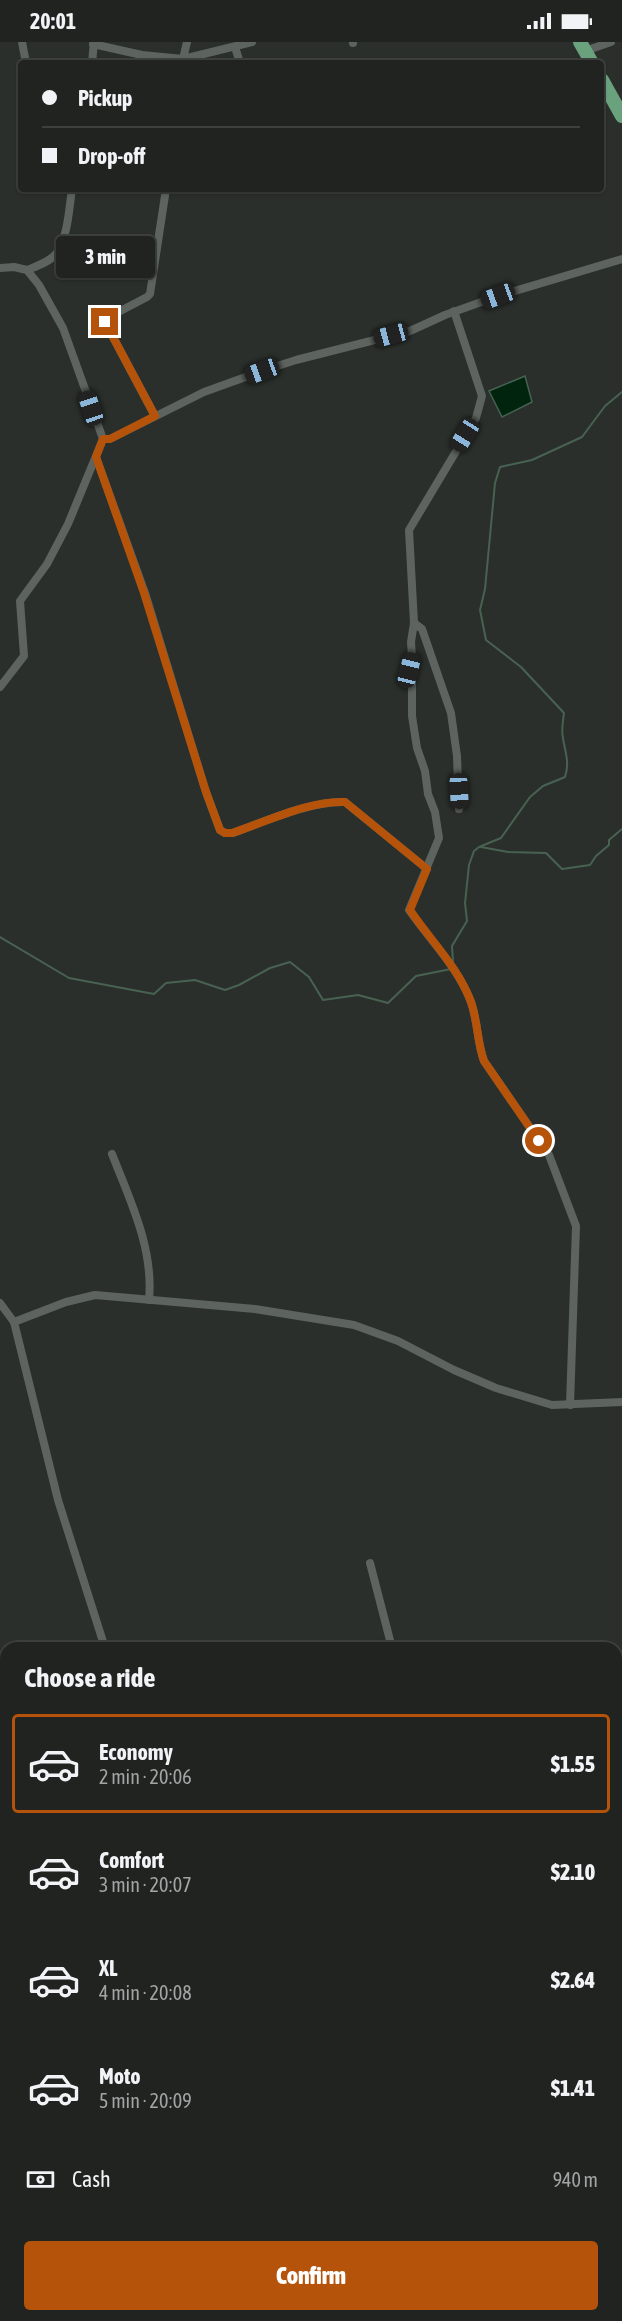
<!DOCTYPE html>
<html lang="en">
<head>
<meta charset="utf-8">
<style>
	:root { --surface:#202320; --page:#282b29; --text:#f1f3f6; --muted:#a2a4a5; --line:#3d403e; --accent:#b45309 }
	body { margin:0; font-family:"Asap Condensed",sans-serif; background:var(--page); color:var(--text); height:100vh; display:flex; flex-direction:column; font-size:22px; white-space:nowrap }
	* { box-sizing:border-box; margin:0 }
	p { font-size:20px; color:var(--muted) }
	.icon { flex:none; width:33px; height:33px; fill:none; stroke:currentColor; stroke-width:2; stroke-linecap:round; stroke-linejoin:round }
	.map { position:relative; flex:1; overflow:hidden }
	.sheet { position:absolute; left:0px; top:1600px; width:622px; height:680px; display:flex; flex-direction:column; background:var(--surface); border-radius:18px 18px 0 0; box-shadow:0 2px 4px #0004,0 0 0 2px var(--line) }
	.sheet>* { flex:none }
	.top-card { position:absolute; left:18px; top:18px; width:586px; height:132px; border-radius:6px; box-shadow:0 2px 4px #0004,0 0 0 2px var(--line); display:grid; align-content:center; height:132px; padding:0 24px; background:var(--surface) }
	.end { position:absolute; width:27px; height:27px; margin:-14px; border:8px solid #b45309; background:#fff; box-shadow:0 0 0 3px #fff }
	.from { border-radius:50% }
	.bubble { position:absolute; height:42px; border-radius:6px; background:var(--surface); box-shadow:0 2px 4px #0004,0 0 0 2px var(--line); font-size:20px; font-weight:800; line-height:42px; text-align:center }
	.car { position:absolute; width:18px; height:36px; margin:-18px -9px; border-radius:8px; box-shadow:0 0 4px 2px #0007; background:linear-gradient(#222 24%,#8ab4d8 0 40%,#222 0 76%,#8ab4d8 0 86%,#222 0) }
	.top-card b { display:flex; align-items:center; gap:21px; height:57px; font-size:22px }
	.top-card b+b { border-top:2px solid var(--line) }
	.top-card i { width:15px; height:15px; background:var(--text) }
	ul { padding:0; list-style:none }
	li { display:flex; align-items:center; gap:18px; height:99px; margin:0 12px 9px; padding:0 12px; border:3px solid transparent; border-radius:6px }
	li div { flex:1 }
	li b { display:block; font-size:22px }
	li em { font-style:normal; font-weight:800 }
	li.on { border-color:var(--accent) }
	li>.icon { width:54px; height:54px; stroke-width:1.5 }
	h2 { padding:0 24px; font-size:27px; line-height:72px }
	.pay { display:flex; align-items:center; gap:15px; height:66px; padding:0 24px; font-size:22px }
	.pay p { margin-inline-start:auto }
	.action { display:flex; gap:12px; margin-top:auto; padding:12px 24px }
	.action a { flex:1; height:69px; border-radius:6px; background:var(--accent); color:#fff; font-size:24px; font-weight:800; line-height:69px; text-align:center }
	.status { display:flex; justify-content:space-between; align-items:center; height:42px; padding:0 30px; background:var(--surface); direction:ltr }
	.status svg { height:16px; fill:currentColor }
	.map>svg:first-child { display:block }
	.green { fill:#244b32 }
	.water { fill:#00240e; stroke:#486252; stroke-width:1.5 }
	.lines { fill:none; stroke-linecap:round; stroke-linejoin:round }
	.stream { stroke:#486252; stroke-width:2 }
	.minor { stroke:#5d635f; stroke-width:8 }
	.tertiary { stroke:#5d635f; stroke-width:10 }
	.trunk { stroke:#6aa27e; stroke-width:14 }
	.route { stroke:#b45309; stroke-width:8 }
</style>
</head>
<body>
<div class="status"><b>20:01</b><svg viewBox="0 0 49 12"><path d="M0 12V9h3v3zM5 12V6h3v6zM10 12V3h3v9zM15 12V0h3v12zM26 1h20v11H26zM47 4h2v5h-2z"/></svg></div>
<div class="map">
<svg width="622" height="2279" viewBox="0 0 622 2279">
	<rect width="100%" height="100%" fill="#2a2f2b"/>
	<polygon class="green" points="0,1616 6,1620 6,1657 0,1662"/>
	<polygon class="water" points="525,334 532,360 502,375 489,349"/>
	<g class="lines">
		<g class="stream">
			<polyline points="481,805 508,810 546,811 562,827 590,823 596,814 609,803 609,798 622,787"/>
			<polyline points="0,895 69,936 154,952 166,941 195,938 225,948 239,943 270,926 290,920 309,935 323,958 358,953 388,961 416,934 451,927"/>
			<path d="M453 920 452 904 467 879 465 861 469 823 474 809 479 805 501 796 530 755 543 744 565 735C570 720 565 710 563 696 561 688 563 679 564 671L521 625 486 598 480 568 485 547 495 441 500 425 532 418 582 395 605 364 622 350"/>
		</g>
		<g class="minor">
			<polyline points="22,0 26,21"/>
			<polyline points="353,0 353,1"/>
			<polyline points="93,2 142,13 183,17 252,0"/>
			<polyline points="235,5 240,21"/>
			<polyline points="585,9 611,0"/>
			<polyline points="92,21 94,0"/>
			<polyline points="182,21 187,0"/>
			<polyline points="0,226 14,225 27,228 39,243 63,286 103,397 110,397 204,350 262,329 296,318 410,289 445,273 498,254 622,217"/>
			<path d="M27 228C37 224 49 220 56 212 68 195 69 167 72 147"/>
			<path d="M454 269 482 354 476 376 409 488 414 581 411 600 412 615 409 628 412 637V674L417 706 425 729 428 752 435 770 439 796 409 868C430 898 458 925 471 960 478 980 477 1000 484 1019L549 1113 576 1184 570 1363"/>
			<polyline points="155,374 105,280 107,276 147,255 150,252 166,147"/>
			<path d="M96 415 145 551 206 750 220 788 225 791H233C266 779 310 759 345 760L427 827"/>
			<polyline points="414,581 422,587 451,671 457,714 459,767"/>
			<polyline points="0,645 24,614 20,559 47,522 68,482 103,397"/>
			<path d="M112 1112C130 1158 154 1207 149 1258"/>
			<polyline points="0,1261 14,1280 58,1458 105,1606"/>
			<polyline points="14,1280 66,1260 95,1253 255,1267 354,1283 398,1299 454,1328 496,1346 552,1363 622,1360"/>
			<polyline points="370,1521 392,1606"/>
			<polyline points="0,1830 6,1848"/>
			<polyline points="0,1927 6,1924"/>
			<polyline points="0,1973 6,1993"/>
			<polyline points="616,2021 622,2019"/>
			<polyline points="0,2056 6,2060"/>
			<polyline points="616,2214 622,2228"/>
			<polyline points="616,2267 622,2264"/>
			<polyline points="304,2274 312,2279"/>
			<polyline points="566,2274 568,2279"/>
			<polyline points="598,2279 606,2274"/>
		</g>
		<g class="tertiary">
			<polyline points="616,1624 622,1623"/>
			<polyline points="0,1732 6,1731"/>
		</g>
		<g class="trunk">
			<polyline points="580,0 592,21"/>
			<polyline points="602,38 622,74"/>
		</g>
	</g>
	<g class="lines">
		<path class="route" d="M105 280 155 374 110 397H103L96 415 144 551 206 750 220 788 225 791H232C266 780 310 758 345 760L427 827 410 868C430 898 458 925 471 960 478 980 477 1000 484 1019L539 1099"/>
	</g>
</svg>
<i class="end from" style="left:539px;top:1099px"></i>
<i class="end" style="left:105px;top:280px"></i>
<div class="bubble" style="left:56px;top:194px;width:99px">3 min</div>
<i class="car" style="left:498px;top:254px;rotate:250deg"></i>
<i class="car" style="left:391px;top:293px;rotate:255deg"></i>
<i class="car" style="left:262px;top:329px;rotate:250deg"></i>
<i class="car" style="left:91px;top:366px;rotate:341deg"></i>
<i class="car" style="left:465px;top:393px;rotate:212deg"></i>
<i class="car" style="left:409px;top:628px;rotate:14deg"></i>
<i class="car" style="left:459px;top:749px;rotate:177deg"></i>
<div class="top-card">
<b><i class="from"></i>Pickup</b>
<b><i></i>Drop-off</b>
</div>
<section class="sheet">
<h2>Choose a ride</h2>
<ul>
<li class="on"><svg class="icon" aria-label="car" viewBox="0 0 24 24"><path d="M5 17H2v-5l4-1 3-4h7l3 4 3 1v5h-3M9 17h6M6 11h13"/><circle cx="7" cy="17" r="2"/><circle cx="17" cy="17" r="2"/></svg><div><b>Economy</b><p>2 min · 20:06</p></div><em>$1.55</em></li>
<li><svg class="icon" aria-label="car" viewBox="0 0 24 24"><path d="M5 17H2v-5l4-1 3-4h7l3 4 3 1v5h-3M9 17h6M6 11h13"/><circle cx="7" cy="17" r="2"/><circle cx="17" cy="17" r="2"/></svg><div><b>Comfort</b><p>3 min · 20:07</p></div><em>$2.10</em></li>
<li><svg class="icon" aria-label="car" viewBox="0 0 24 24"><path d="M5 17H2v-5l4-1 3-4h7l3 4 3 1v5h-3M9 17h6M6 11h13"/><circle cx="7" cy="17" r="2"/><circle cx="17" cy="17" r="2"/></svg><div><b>XL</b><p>4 min · 20:08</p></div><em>$2.64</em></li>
<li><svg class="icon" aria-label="car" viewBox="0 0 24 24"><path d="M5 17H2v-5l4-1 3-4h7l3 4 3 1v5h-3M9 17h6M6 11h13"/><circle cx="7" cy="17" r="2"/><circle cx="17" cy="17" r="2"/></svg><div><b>Moto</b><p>5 min · 20:09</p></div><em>$1.41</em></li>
</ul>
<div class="pay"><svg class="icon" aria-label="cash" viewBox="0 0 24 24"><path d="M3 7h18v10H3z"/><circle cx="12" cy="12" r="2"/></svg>Cash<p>940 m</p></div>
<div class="action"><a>Confirm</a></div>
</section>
</div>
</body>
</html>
